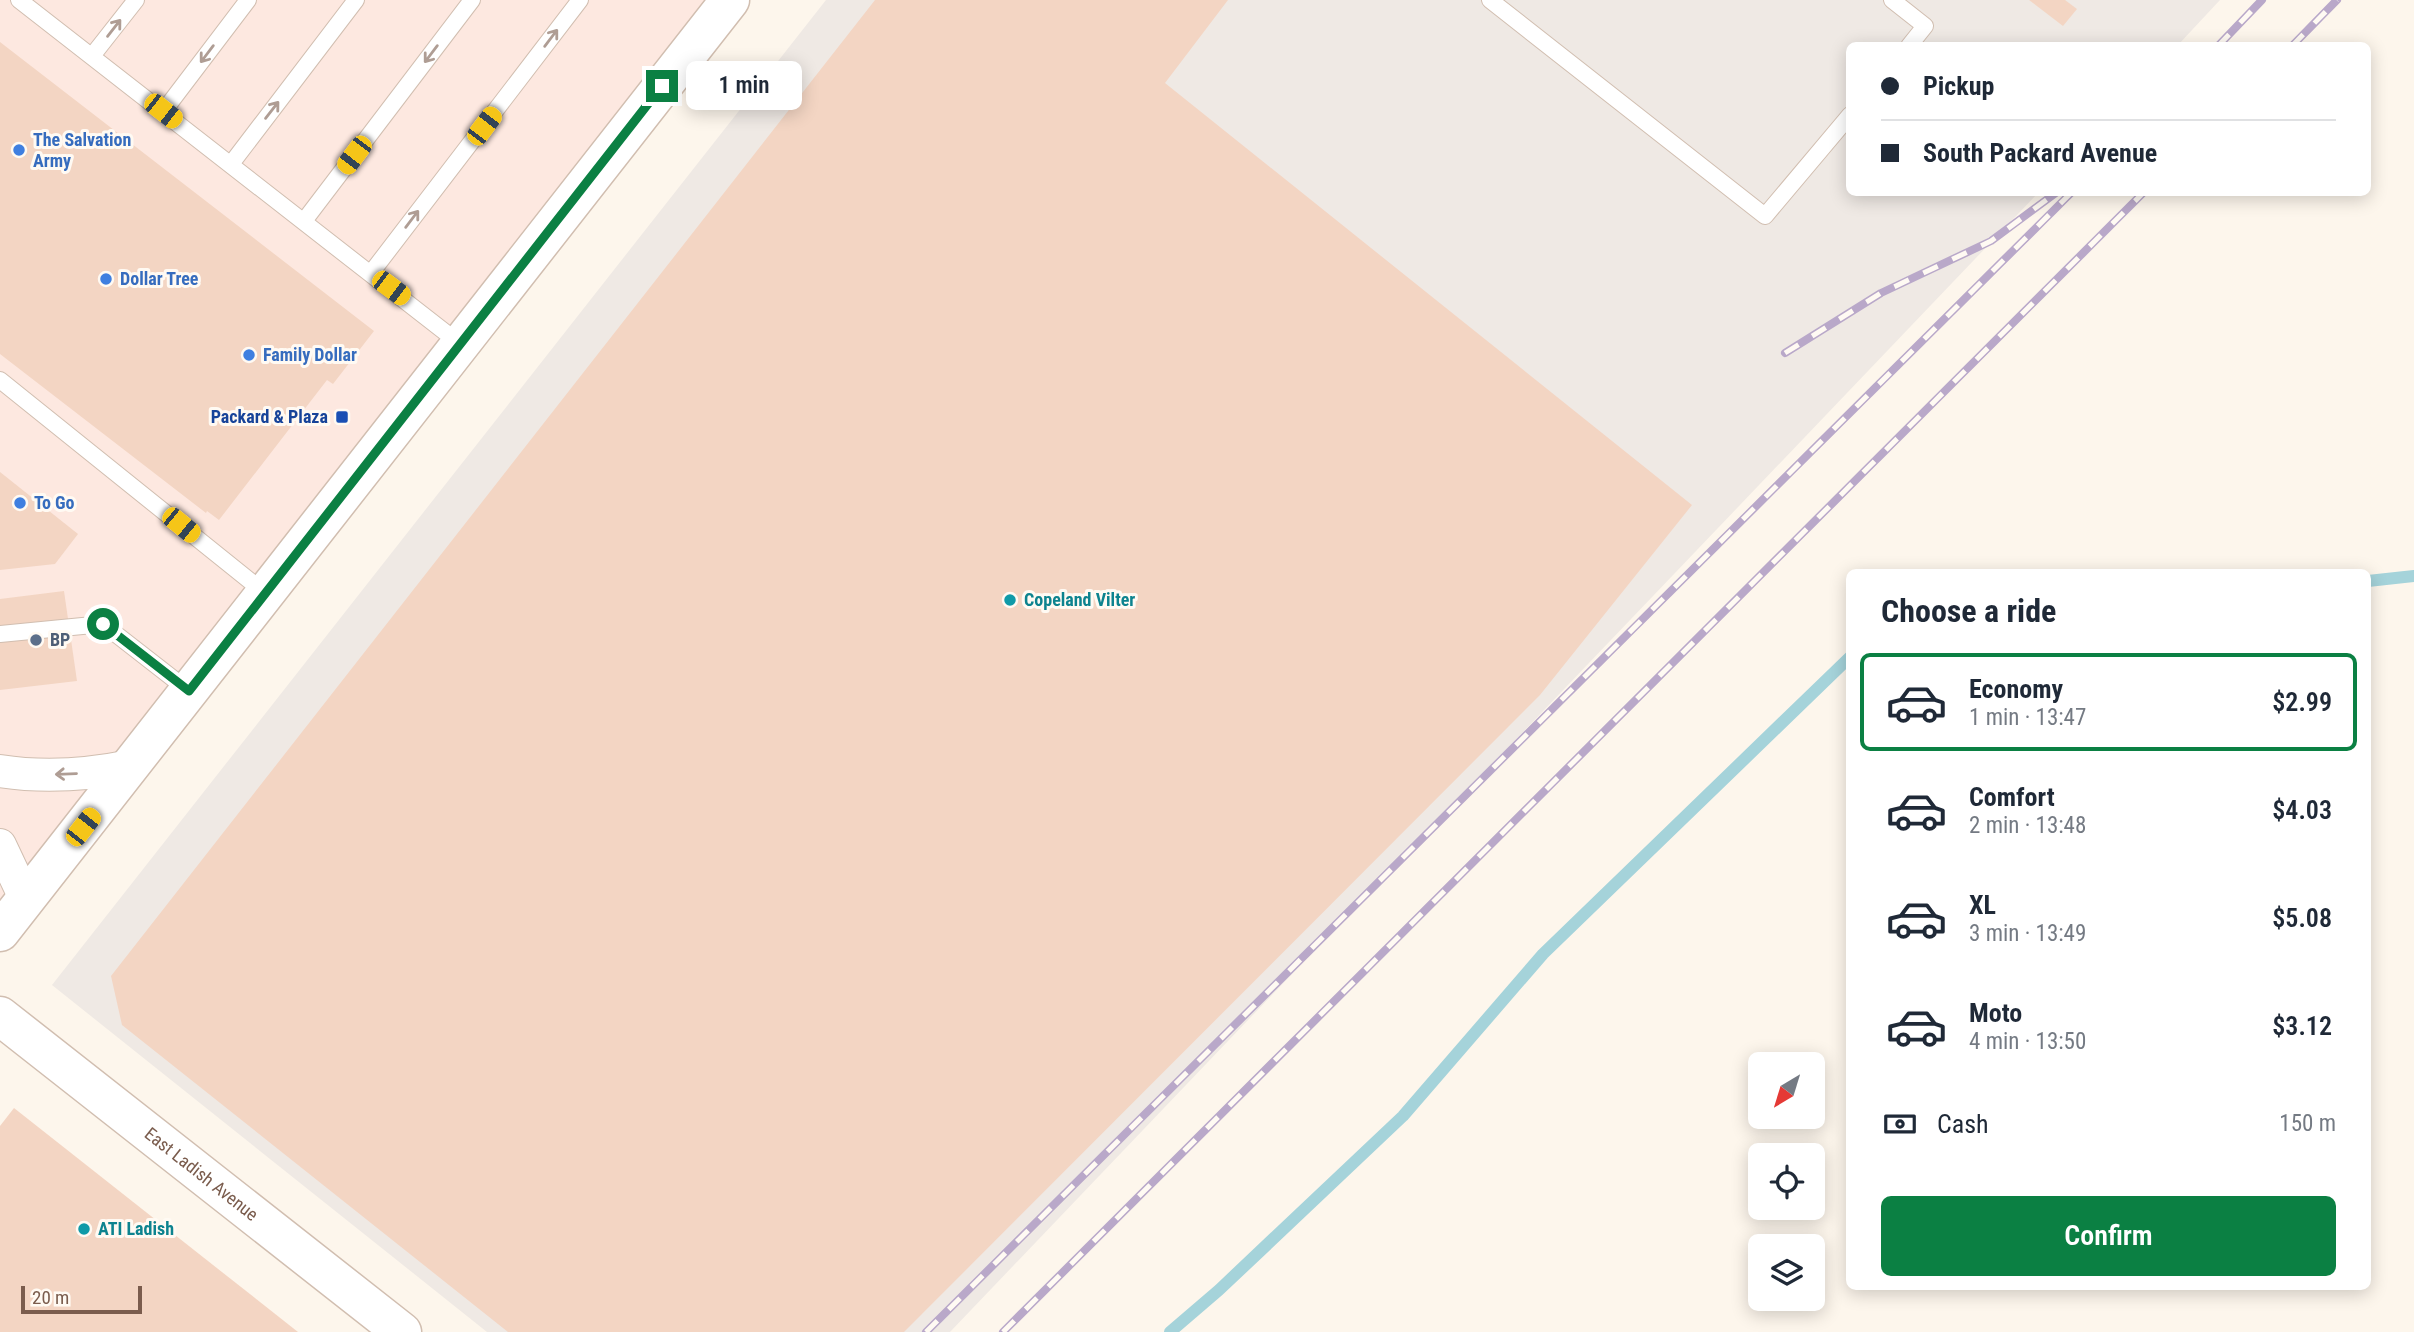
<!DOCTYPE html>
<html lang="en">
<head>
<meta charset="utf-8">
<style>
	:root { --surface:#fff; --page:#f2f2f3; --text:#1f2937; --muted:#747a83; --line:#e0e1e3; --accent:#0b8043 }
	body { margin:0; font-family:"Roboto Condensed",sans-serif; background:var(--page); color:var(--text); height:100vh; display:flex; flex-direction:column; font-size:26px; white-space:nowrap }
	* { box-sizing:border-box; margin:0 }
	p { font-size:23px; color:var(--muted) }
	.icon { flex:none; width:38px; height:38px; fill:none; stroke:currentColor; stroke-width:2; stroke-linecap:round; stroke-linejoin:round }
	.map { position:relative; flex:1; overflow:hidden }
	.details { position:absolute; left:1846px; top:569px; width:525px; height:721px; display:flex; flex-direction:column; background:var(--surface); border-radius:10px; box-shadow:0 4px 18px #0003 }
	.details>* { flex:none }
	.banner { position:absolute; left:1846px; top:42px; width:525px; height:154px; border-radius:10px; box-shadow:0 4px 18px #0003; display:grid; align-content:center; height:154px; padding:0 35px; background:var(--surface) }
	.needle { width:46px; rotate:218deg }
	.tools { position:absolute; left:1748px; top:1052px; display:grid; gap:14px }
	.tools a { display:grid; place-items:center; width:77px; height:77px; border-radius:10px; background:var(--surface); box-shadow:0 4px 18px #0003; font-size:35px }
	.scale { position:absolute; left:21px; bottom:18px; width:121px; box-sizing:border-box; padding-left:7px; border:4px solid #7a5c4d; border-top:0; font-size:19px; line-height:24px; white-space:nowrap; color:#7a5c4d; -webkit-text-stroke:5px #fffaf3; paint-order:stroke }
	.end { position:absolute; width:32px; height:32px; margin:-16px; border:9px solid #0b8043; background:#fff; box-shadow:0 0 0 4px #fff }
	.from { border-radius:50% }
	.bubble { position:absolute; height:49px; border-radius:10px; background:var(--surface); box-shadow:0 4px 18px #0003; font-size:23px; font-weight:600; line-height:49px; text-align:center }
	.car { position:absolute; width:21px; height:42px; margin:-21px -10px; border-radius:9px; box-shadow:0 0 5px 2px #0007; background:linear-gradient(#f5c518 24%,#345 0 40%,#f5c518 0 76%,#345 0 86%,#f5c518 0) }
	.banner b { display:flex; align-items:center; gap:24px; height:66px; font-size:26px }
	.banner b+b { border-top:2px solid var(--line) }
	.banner i { width:18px; height:18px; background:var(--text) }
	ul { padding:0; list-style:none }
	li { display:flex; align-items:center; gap:21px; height:98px; margin:0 14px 10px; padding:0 21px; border:4px solid transparent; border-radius:10px }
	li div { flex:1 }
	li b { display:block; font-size:26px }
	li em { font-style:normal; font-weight:600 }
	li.on { border-color:var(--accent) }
	li>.icon { width:63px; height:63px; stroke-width:1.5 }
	h2 { padding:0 35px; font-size:32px; line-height:84px }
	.pay { display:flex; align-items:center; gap:18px; height:77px; padding:0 35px; font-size:26px }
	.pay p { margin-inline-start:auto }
	.primary-button { display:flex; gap:14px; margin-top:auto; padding:14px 35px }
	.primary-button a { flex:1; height:80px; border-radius:10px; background:var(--accent); color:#fff; font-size:28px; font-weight:600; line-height:80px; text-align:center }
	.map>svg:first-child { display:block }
	.commercial { fill:#fde8e0 }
	.industrial { fill:#efe9e4 }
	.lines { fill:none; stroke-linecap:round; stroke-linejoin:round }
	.stream { stroke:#a5d3da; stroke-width:12 }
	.building { fill:#f3d5c3 }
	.service-casing { stroke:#d1beb0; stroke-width:18 }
	.minor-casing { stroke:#d1beb0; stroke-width:34 }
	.tertiary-casing { stroke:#d1beb0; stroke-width:41 }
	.service { stroke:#fff; stroke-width:16 }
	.minor { stroke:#fff; stroke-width:32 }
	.tertiary { stroke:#fff; stroke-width:38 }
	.rail-casing { stroke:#b9a8c9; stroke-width:8 }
	.rail { stroke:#fffaf3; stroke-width:5; stroke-dasharray:16; stroke-linecap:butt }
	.oneway { stroke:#af9d94 }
	.route { stroke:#0b8043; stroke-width:9 }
	.shop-dot { fill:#3f7fe0; stroke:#fffaf3; stroke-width:2.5 }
	.transit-dot { fill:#1a4fb4; stroke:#fffaf3; stroke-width:2.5 }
	.culture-dot { fill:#0f9aa8; stroke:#fffaf3; stroke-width:2.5 }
	.service-dot { fill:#5c6f8a; stroke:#fffaf3; stroke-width:2.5 }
	.labels { text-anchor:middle; stroke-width:6; stroke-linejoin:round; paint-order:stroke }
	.shop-label { font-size:18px; font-weight:bold; fill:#366cbe; stroke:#fffaf3; text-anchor:start }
	.transit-label { font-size:18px; font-weight:bold; fill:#164399; stroke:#fffaf3; text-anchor:end }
	.culture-label { font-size:18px; font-weight:bold; fill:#0d838f; stroke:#fffaf3; text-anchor:start }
	.service-label { font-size:18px; font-weight:bold; fill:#4e5e75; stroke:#fffaf3; text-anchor:start }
	.street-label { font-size:18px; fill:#7a5c4d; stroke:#fffaf3 }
</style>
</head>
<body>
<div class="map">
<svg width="2414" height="1332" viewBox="0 0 2414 1332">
	<rect width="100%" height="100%" fill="#fdf6ec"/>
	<polygon class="commercial" points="0,0 730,0 0,932"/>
	<polygon class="industrial" points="826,0 2220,0 2178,45 1850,46 1850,192 2038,193 950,1332 487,1332 52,985"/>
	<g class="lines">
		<g class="stream">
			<polyline points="2368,581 2414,576"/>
			<polyline points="1170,1332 1219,1290 1403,1116 1543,954 1850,657"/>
		</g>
	</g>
	<g class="building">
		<polygon points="875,0 1228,0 1165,83 1692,505 1540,695 904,1332 508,1332 122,1025 111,976"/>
		<polygon points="2029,0 2065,0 2077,9 2063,26"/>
		<polygon points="0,42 374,331 333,384 327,380 219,520 207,511 206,513 0,354"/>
		<polygon points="0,472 78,534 55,564 0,570"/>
		<polygon points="64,591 77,681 0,690 0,599"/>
		<polygon points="14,1108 298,1332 0,1332 0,1126"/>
	</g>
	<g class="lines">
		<g class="service-casing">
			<g id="service">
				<polyline points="19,0 459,343"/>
				<polyline points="1490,0 1765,216 1850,115"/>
				<polyline points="1892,0 1925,26 1909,46"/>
				<polyline points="92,56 136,0"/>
				<polyline points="163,112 248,0"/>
				<polyline points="231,164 356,0"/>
				<polyline points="304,221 472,0"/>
				<polyline points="371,273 580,0"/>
				<polyline points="0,380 265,593"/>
				<polyline points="0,634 103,624 189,691"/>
			</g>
		</g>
		<g class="minor-casing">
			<g id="minor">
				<path d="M0 771C44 778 87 775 131 766"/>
				<polyline points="0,845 25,898"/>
			</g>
		</g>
		<g class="tertiary-casing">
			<g id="tertiary">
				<polyline points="0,932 730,0"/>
				<path id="s1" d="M0 1016 402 1332"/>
			</g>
		</g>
		<use href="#service" class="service"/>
		<use href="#minor" class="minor"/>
		<use href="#tertiary" class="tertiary"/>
		<g class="rail-casing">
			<g id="rail">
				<polyline points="2218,46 2262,0"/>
				<polyline points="2292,46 2337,0"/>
				<polyline points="1785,353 1881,293 1991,241 2057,192"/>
				<polyline points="926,1332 2072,192"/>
				<polyline points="1003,1332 2144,192"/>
			</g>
		</g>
		<use href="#rail" class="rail"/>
	</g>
	<defs><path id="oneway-shaft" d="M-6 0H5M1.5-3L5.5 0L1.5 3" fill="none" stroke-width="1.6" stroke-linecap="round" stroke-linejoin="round" transform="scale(1.75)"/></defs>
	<g class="oneway">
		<use href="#oneway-shaft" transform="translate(114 28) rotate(-52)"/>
		<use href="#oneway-shaft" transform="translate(551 38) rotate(-53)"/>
		<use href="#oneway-shaft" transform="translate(207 54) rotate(127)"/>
		<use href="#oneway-shaft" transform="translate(431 54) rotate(127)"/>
		<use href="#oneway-shaft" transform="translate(272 110) rotate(-52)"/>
		<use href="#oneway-shaft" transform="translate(412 219) rotate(-53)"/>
		<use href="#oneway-shaft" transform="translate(66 774) rotate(178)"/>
	</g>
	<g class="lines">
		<polyline class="route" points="103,624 189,691 662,86"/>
	</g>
	<g class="shop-dot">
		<circle cx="19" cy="150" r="7"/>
		<circle cx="106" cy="279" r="7"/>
		<circle cx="249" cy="355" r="7"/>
		<circle cx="20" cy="503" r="7"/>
	</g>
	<rect class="transit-dot" x="335" y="410" width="14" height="14" rx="3.5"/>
	<g class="culture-dot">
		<circle cx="1010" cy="600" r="7"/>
		<circle cx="84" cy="1229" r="7"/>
	</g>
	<circle class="service-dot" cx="36" cy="640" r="7"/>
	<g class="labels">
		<g class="shop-label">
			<text x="33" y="146">The Salvation<tspan x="33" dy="21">Army</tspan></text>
			<text x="120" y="285">Dollar Tree</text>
			<text x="263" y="361">Family Dollar</text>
			<text x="34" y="509">To Go</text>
		</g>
		<g class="transit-label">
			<text x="328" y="423">Packard &amp; Plaza</text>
		</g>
		<g class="culture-label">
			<text x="1024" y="606">Copeland Vilter</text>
			<text x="98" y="1235">ATI Ladish</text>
		</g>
		<g class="service-label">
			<text x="50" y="646">BP</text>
		</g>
		<g class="street-label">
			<text dy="6" stroke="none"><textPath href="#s1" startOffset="256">East Ladish Avenue</textPath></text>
		</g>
	</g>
</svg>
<div class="tools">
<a><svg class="needle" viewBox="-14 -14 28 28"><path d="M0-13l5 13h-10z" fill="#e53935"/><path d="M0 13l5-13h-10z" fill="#747a83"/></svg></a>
<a><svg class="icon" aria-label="locate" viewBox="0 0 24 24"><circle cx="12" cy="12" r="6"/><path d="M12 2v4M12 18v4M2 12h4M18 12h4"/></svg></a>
<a><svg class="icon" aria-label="layers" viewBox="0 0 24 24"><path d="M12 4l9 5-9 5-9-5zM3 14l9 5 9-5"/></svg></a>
</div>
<div class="scale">20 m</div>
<i class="end from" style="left:103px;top:624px"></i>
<i class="end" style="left:662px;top:86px"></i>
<div class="bubble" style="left:686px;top:61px;width:116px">1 min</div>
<i class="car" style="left:163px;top:111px;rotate:128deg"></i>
<i class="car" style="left:484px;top:126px;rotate:37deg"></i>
<i class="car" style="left:354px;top:155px;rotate:217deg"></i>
<i class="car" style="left:391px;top:288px;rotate:127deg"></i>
<i class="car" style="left:181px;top:525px;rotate:129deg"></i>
<i class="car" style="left:83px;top:827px;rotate:38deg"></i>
<div class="banner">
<b><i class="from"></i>Pickup</b>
<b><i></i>South Packard Avenue</b>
</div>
<section class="details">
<h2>Choose a ride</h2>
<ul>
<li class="on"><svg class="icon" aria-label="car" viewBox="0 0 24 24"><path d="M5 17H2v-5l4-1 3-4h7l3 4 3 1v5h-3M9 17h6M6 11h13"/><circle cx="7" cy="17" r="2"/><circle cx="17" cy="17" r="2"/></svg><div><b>Economy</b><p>1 min · 13:47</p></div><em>$2.99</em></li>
<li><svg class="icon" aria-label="car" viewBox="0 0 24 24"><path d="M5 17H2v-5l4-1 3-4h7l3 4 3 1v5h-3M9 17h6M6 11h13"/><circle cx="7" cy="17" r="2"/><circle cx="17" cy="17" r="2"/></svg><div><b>Comfort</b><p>2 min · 13:48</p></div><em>$4.03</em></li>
<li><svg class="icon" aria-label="car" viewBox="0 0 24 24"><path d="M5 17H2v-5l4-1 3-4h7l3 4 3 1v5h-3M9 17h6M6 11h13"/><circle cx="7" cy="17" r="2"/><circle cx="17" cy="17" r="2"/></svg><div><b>XL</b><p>3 min · 13:49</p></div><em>$5.08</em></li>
<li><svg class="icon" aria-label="car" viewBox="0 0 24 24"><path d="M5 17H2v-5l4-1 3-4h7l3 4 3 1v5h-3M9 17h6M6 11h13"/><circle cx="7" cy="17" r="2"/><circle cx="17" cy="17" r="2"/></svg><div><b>Moto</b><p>4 min · 13:50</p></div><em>$3.12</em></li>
</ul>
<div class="pay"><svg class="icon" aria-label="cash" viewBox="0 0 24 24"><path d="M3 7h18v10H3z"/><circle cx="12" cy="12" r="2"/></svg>Cash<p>150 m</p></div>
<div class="primary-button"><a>Confirm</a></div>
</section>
</div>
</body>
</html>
